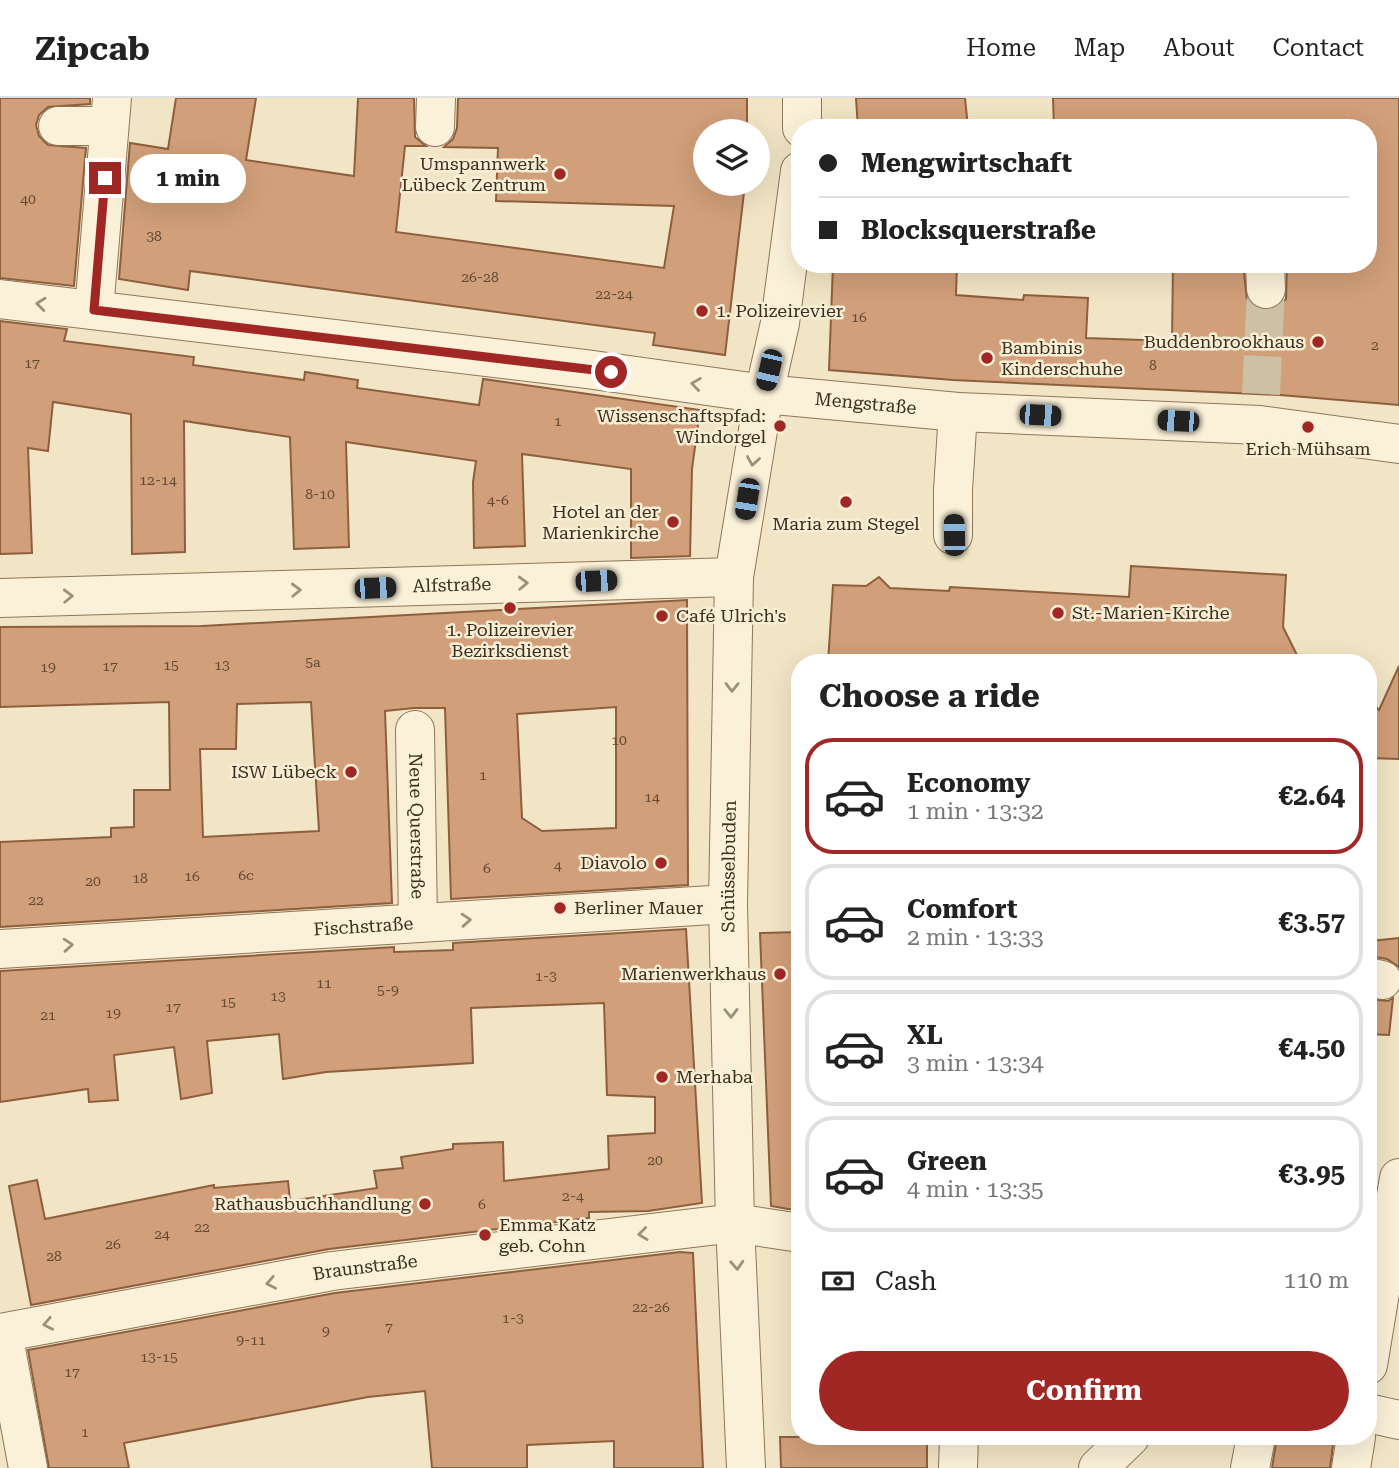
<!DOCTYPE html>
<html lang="en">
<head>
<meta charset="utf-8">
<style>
	:root { --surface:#fff; --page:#f6f6f6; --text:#222; --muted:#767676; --line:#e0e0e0; --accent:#a12725 }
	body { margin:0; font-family:"Roboto Serif",serif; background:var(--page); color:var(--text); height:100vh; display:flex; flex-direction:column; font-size:26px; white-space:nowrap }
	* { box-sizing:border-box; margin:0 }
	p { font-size:23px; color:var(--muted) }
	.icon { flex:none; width:38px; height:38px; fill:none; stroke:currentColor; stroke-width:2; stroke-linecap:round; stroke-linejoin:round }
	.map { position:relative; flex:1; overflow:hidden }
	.sheet { position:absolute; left:791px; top:556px; width:586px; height:791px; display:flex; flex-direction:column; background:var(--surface); border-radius:28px; box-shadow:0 7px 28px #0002 }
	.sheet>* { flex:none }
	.top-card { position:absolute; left:791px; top:21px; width:586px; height:154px; border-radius:28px; box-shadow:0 7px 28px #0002; display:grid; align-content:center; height:154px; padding:0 28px; background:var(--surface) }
	.tools { position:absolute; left:693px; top:21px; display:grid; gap:14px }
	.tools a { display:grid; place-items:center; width:77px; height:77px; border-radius:50%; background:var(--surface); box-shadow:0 7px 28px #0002; font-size:35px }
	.end { position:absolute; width:32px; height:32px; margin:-16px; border:9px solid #a12725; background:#fff; box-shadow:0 0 0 4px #fff }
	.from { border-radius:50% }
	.bubble { position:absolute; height:49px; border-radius:24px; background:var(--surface); box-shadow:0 7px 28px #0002; font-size:23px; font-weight:700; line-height:49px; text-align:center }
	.car { position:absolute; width:21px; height:42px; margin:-21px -10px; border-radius:9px; box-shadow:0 0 5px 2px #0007; background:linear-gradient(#222 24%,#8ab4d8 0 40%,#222 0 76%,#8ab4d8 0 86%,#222 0) }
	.top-card b { display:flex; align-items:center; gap:24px; height:66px; font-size:26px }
	.top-card b+b { border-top:2px solid var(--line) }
	.top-card i { width:18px; height:18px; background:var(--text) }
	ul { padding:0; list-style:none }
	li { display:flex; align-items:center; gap:21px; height:116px; margin:0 14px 10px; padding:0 14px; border:4px solid var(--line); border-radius:28px }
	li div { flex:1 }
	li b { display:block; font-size:26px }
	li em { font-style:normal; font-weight:700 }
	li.on { border-color:var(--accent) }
	li>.icon { width:63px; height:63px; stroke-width:1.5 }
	h2 { padding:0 28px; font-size:32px; line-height:84px }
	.pay { display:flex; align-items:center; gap:18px; height:77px; padding:0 28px; font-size:26px }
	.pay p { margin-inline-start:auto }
	.cta { display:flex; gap:14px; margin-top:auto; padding:14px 28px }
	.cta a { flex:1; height:80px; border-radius:42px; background:var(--accent); color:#fff; font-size:28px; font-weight:700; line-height:80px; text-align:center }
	header { display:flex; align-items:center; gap:42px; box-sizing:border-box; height:98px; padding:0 35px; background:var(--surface); border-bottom:2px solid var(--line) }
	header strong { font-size:33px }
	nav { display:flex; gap:38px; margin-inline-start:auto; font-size:24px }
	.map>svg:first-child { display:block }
	.building { fill:#d19f79; stroke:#8e5f3e; stroke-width:2; fill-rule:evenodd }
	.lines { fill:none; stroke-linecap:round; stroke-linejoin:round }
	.minor-tunnel { stroke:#cdc0a4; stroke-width:38; stroke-dasharray:38 19; stroke-linecap:butt }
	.minor-casing { stroke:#8e7659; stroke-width:40 }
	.minor { stroke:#fbf1d9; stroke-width:38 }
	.oneway { stroke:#9c907c }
	.route { stroke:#a12725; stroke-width:9 }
	.poi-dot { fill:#a12725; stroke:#f8eed5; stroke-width:2.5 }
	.labels { text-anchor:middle; stroke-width:5; stroke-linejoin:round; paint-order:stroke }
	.number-label { font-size:14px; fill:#624a35 }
	.poi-label { font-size:18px; fill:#3d2e1e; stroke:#f8eed5; text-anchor:end }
	.street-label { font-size:18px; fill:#3d2e1e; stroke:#f8eed5 }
</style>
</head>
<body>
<header>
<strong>Zipcab</strong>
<nav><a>Home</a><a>Map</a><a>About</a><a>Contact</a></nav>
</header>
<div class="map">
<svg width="1399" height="1370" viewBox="0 0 1399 1370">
	<rect width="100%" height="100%" fill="#f1e5c5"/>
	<g class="building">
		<polygon points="0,0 90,0 90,6 48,9 39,17 36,27 39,38 48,47 86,50 74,188 0,180"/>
		<polygon points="176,0 256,0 246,62 354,78 358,0 414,0 415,39 426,48 405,48 396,134 664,170 674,108 496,103 498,50 444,49 453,41 457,30 458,0 747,0 747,33 705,33 705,86 745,86 725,257 653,247 655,235 190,173 188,192 119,181 130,45 168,51"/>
		<polygon points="856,0 965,0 968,30 858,30"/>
		<polygon points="1053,0 1399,0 1399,307 1280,297 953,282 829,272 833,166 957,166 956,197 1023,202 1024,197 1088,200 1086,240 1172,243 1173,166 1243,166 1247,202 1255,210 1266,213 1278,209 1286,201 1287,166 1368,166 1368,30 1054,30"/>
		<polygon points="0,223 67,231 64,243 194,259 193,267 304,282 305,274 358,282 357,290 479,307 483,281 700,312 692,371 690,458 631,460 631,371 522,356 525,448 474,450 473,384 476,363 346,344 349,449 294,451 290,339 184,323 185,454 132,456 131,316 53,304 48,353 28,350 32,455 0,456"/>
		<polygon points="1131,468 1286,477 1283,529 1301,565 828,565 833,487 866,488 879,479 890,490 949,493 950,489 1129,499"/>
		<path d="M687 502 688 787 451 801 445 610H414L385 613 392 805 0 829V744L111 739V730L134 729V692H170L169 604 0 609V529L202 528ZM311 604 319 733 203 739 200 651H236L237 606ZM616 609V730L542 733 522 720 517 616Z"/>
		<polygon points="1399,568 1399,661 1368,660 1368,601 1379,612"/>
		<polygon points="686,831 702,1105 648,1113 589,1114 589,1120 329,1151 31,1207 9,1088 37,1082 45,1121 214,1087 214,1090 288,1083 290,1103 377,1090 374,1073 403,1070 401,1059 453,1051 453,1046 503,1044 504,1083 609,1071 608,1038 655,1035 655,999 607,997 604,905 471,910 473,965 326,974 283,981 279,936 207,943 212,995 181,1001 174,949 114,957 118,1002 89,1004 88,991 0,1004 0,873 394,849 394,854 453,852 453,845"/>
		<polygon points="800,834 800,1111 788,1111 771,1108 760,835"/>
		<polygon points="1399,840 1399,869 1387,861 1368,858 1371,843"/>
		<polygon points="1393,900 1389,937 1368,936 1368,901 1388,903"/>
		<polygon points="680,1154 693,1155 703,1370 614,1370 614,1343 527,1347 527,1370 432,1370 425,1293 368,1299 124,1345 129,1370 49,1370 28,1252 335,1195"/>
		<polygon points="780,1339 927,1339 927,1370 781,1370"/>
		<polygon points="1277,1339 1334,1339 1330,1370 1272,1370"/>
	</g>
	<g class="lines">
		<polyline class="minor-tunnel" points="1261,296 1266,191"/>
		<g class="minor-casing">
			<g id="minor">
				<polyline points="802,0 802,30"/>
				<polyline points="58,28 109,28"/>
				<polyline points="435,29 436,0"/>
				<polyline points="1265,166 1266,191"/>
				<path id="s1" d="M0 201 586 271 764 296 958 314 1260 327 1399 346"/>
				<polyline points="94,212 112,0"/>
				<polyline points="953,437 953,392 958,314"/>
				<path id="s2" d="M0 500 734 479"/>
				<path id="s3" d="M415 632 418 825"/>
				<path id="s4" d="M0 851 728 806"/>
				<polyline points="1368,879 1382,882"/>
				<path id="s5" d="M0 1235 332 1173 735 1125 800 1135"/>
				<polyline points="3,1235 28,1370"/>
				<polyline points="1368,1267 1399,1080"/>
				<polyline points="1368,1315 1399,1322"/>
				<path id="s6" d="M746 1370 735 1125 728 806 734 479 764 296 780 225 800 73"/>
				<polyline points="958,1370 959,1339"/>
				<polyline points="1098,1370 1130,1339"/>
				<polyline points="1250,1370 1256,1339"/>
				<polyline points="1351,1370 1356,1339"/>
			</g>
		</g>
		<use href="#minor" class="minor"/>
	</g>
	<defs><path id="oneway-chevron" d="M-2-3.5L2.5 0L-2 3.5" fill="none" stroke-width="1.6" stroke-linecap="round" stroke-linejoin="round" transform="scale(1.75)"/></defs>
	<g class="oneway">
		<use href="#oneway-chevron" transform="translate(41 206) rotate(-174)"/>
		<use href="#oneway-chevron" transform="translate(696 286) rotate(-172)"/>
		<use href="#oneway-chevron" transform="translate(753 363) rotate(99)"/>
		<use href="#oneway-chevron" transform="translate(523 485) rotate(-2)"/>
		<use href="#oneway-chevron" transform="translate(296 492) rotate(-2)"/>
		<use href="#oneway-chevron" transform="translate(68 498) rotate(-2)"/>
		<use href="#oneway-chevron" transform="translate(732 589) rotate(91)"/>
		<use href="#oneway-chevron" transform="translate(466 822) rotate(-4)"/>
		<use href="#oneway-chevron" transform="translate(68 847) rotate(-4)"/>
		<use href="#oneway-chevron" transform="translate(731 915) rotate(89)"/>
		<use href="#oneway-chevron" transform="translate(643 1136) rotate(173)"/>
		<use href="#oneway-chevron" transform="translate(737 1167) rotate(87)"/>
		<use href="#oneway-chevron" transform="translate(271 1185) rotate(169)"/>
		<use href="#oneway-chevron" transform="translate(48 1226) rotate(169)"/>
	</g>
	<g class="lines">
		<polyline class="route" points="105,80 94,212 611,274"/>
	</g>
	<g class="poi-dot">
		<circle cx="560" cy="76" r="7"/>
		<circle cx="702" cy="213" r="7"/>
		<circle cx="1318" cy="244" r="7"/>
		<circle cx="987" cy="260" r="7"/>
		<circle cx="780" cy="328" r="7"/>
		<circle cx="1308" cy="329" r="7"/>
		<circle cx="846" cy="404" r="7"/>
		<circle cx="673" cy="424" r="7"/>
		<circle cx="510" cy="510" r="7"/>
		<circle cx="1058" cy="515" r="7"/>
		<circle cx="662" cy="518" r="7"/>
		<circle cx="351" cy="674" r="7"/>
		<circle cx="661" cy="765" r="7"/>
		<circle cx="560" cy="810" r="7"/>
		<circle cx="780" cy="876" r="7"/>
		<circle cx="662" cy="979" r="7"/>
		<circle cx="425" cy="1106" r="7"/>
		<circle cx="485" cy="1137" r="7"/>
	</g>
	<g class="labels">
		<g class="number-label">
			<text x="28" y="106">40</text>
			<text x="154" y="143">38</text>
			<text x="480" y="184">26-28</text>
			<text x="614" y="201">22-24</text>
			<text x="859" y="224">16</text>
			<text x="1375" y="252">2</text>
			<text x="32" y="270">17</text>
			<text x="1153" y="272">8</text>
			<text x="558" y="328">1</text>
			<text x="158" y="387">12-14</text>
			<text x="320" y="401">8-10</text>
			<text x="498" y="407">4-6</text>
			<text x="313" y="569">5a</text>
			<text x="171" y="572">15</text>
			<text x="222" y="572">13</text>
			<text x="110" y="573">17</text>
			<text x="48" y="574">19</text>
			<text x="619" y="647">10</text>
			<text x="483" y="682">1</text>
			<text x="652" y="704">14</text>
			<text x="558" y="772">4</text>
			<text x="487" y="775">6</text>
			<text x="246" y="782">6c</text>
			<text x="192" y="783">16</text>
			<text x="140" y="785">18</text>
			<text x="93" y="788">20</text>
			<text x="36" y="807">22</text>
			<text x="546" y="883">1-3</text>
			<text x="324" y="890">11</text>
			<text x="388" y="897">5-9</text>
			<text x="278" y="903">13</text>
			<text x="228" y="909">15</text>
			<text x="173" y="914">17</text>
			<text x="113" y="920">19</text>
			<text x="48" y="922">21</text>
			<text x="655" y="1067">20</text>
			<text x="573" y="1103">2-4</text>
			<text x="482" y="1111">6</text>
			<text x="202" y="1134">22</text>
			<text x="162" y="1141">24</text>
			<text x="113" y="1151">26</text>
			<text x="54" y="1163">28</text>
			<text x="651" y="1214">22-26</text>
			<text x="513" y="1225">1-3</text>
			<text x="389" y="1234">7</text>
			<text x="326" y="1238">9</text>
			<text x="251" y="1247">9-11</text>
			<text x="159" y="1264">13-15</text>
			<text x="72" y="1279">17</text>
			<text x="85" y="1339">1</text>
		</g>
		<g class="poi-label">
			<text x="546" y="72">Umspannwerk<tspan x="546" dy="21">Lübeck Zentrum</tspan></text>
			<text x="716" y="219" text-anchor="start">1. Polizeirevier</text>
			<text x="1304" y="250">Buddenbrookhaus</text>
			<text x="1001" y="256" text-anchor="start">Bambinis<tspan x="1001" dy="21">Kinderschuhe</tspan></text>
			<text x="766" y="324">Wissenschaftspfad:<tspan x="766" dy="21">Windorgel</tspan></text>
			<text x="1308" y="357" text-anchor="middle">Erich Mühsam</text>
			<text x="659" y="420">Hotel an der<tspan x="659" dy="21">Marienkirche</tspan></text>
			<text x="846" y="432" text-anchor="middle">Maria zum Stegel</text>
			<text x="1072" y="521" text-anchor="start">St.-Marien-Kirche</text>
			<text x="676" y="524" text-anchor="start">Café Ulrich's</text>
			<text x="510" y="538" text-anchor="middle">1. Polizeirevier<tspan x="510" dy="21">Bezirksdienst</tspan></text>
			<text x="337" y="680">ISW Lübeck</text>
			<text x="647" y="771">Diavolo</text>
			<text x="574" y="816" text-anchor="start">Berliner Mauer</text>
			<text x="766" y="882">Marienwerkhaus</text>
			<text x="676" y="985" text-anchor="start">Merhaba</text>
			<text x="411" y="1112">Rathausbuchhandlung</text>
			<text x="499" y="1133" text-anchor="start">Emma Katz<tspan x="499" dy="21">geb. Cohn</tspan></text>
		</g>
		<g class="street-label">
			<text dy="6" stroke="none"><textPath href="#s1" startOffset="872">Mengstraße</textPath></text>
			<text dy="6" stroke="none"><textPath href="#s2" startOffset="452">Alfstraße</textPath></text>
			<text dy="6" stroke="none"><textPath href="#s3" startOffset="96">Neue Querstraße</textPath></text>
			<text dy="6" stroke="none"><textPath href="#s6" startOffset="602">Schüsselbuden</textPath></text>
			<text dy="6" stroke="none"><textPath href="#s4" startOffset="364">Fischstraße</textPath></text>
			<text dy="6" stroke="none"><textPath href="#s5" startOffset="371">Braunstraße</textPath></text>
		</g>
	</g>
</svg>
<div class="tools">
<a><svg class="icon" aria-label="layers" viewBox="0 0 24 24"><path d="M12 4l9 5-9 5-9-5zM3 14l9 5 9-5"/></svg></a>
</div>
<i class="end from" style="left:611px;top:274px"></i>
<i class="end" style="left:105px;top:80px"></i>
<div class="bubble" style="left:130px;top:56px;width:116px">1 min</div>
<i class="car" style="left:769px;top:272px;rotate:193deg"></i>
<i class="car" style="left:1040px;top:317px;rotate:93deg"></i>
<i class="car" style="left:1178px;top:323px;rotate:273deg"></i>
<i class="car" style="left:747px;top:401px;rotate:189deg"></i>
<i class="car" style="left:954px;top:437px;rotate:359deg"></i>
<i class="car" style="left:596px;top:483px;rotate:88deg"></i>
<i class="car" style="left:375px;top:490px;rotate:88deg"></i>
<div class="top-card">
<b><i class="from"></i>Mengwirtschaft</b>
<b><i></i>Blocksquerstraße</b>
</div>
<section class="sheet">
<h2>Choose a ride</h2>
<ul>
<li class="on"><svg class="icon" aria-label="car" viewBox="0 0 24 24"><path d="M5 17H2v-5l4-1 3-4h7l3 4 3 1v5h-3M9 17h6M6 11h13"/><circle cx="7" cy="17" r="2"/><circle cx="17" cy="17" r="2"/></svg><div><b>Economy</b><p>1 min · 13:32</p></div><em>€2.64</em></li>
<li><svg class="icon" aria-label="car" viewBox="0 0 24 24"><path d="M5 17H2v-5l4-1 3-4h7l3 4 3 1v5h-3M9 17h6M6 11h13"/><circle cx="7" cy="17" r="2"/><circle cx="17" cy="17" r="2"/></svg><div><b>Comfort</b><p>2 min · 13:33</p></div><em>€3.57</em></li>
<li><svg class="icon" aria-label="car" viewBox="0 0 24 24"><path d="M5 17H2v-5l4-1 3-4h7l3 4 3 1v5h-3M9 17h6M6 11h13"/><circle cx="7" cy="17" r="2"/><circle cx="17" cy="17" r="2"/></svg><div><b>XL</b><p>3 min · 13:34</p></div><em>€4.50</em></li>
<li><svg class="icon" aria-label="car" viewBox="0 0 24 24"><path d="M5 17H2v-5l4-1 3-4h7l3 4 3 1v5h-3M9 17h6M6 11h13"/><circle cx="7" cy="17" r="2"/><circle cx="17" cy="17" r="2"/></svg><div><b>Green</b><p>4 min · 13:35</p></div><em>€3.95</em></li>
</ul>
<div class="pay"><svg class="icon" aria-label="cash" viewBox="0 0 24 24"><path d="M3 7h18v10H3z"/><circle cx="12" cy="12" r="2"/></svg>Cash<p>110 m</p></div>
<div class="cta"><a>Confirm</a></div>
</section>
</div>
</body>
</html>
